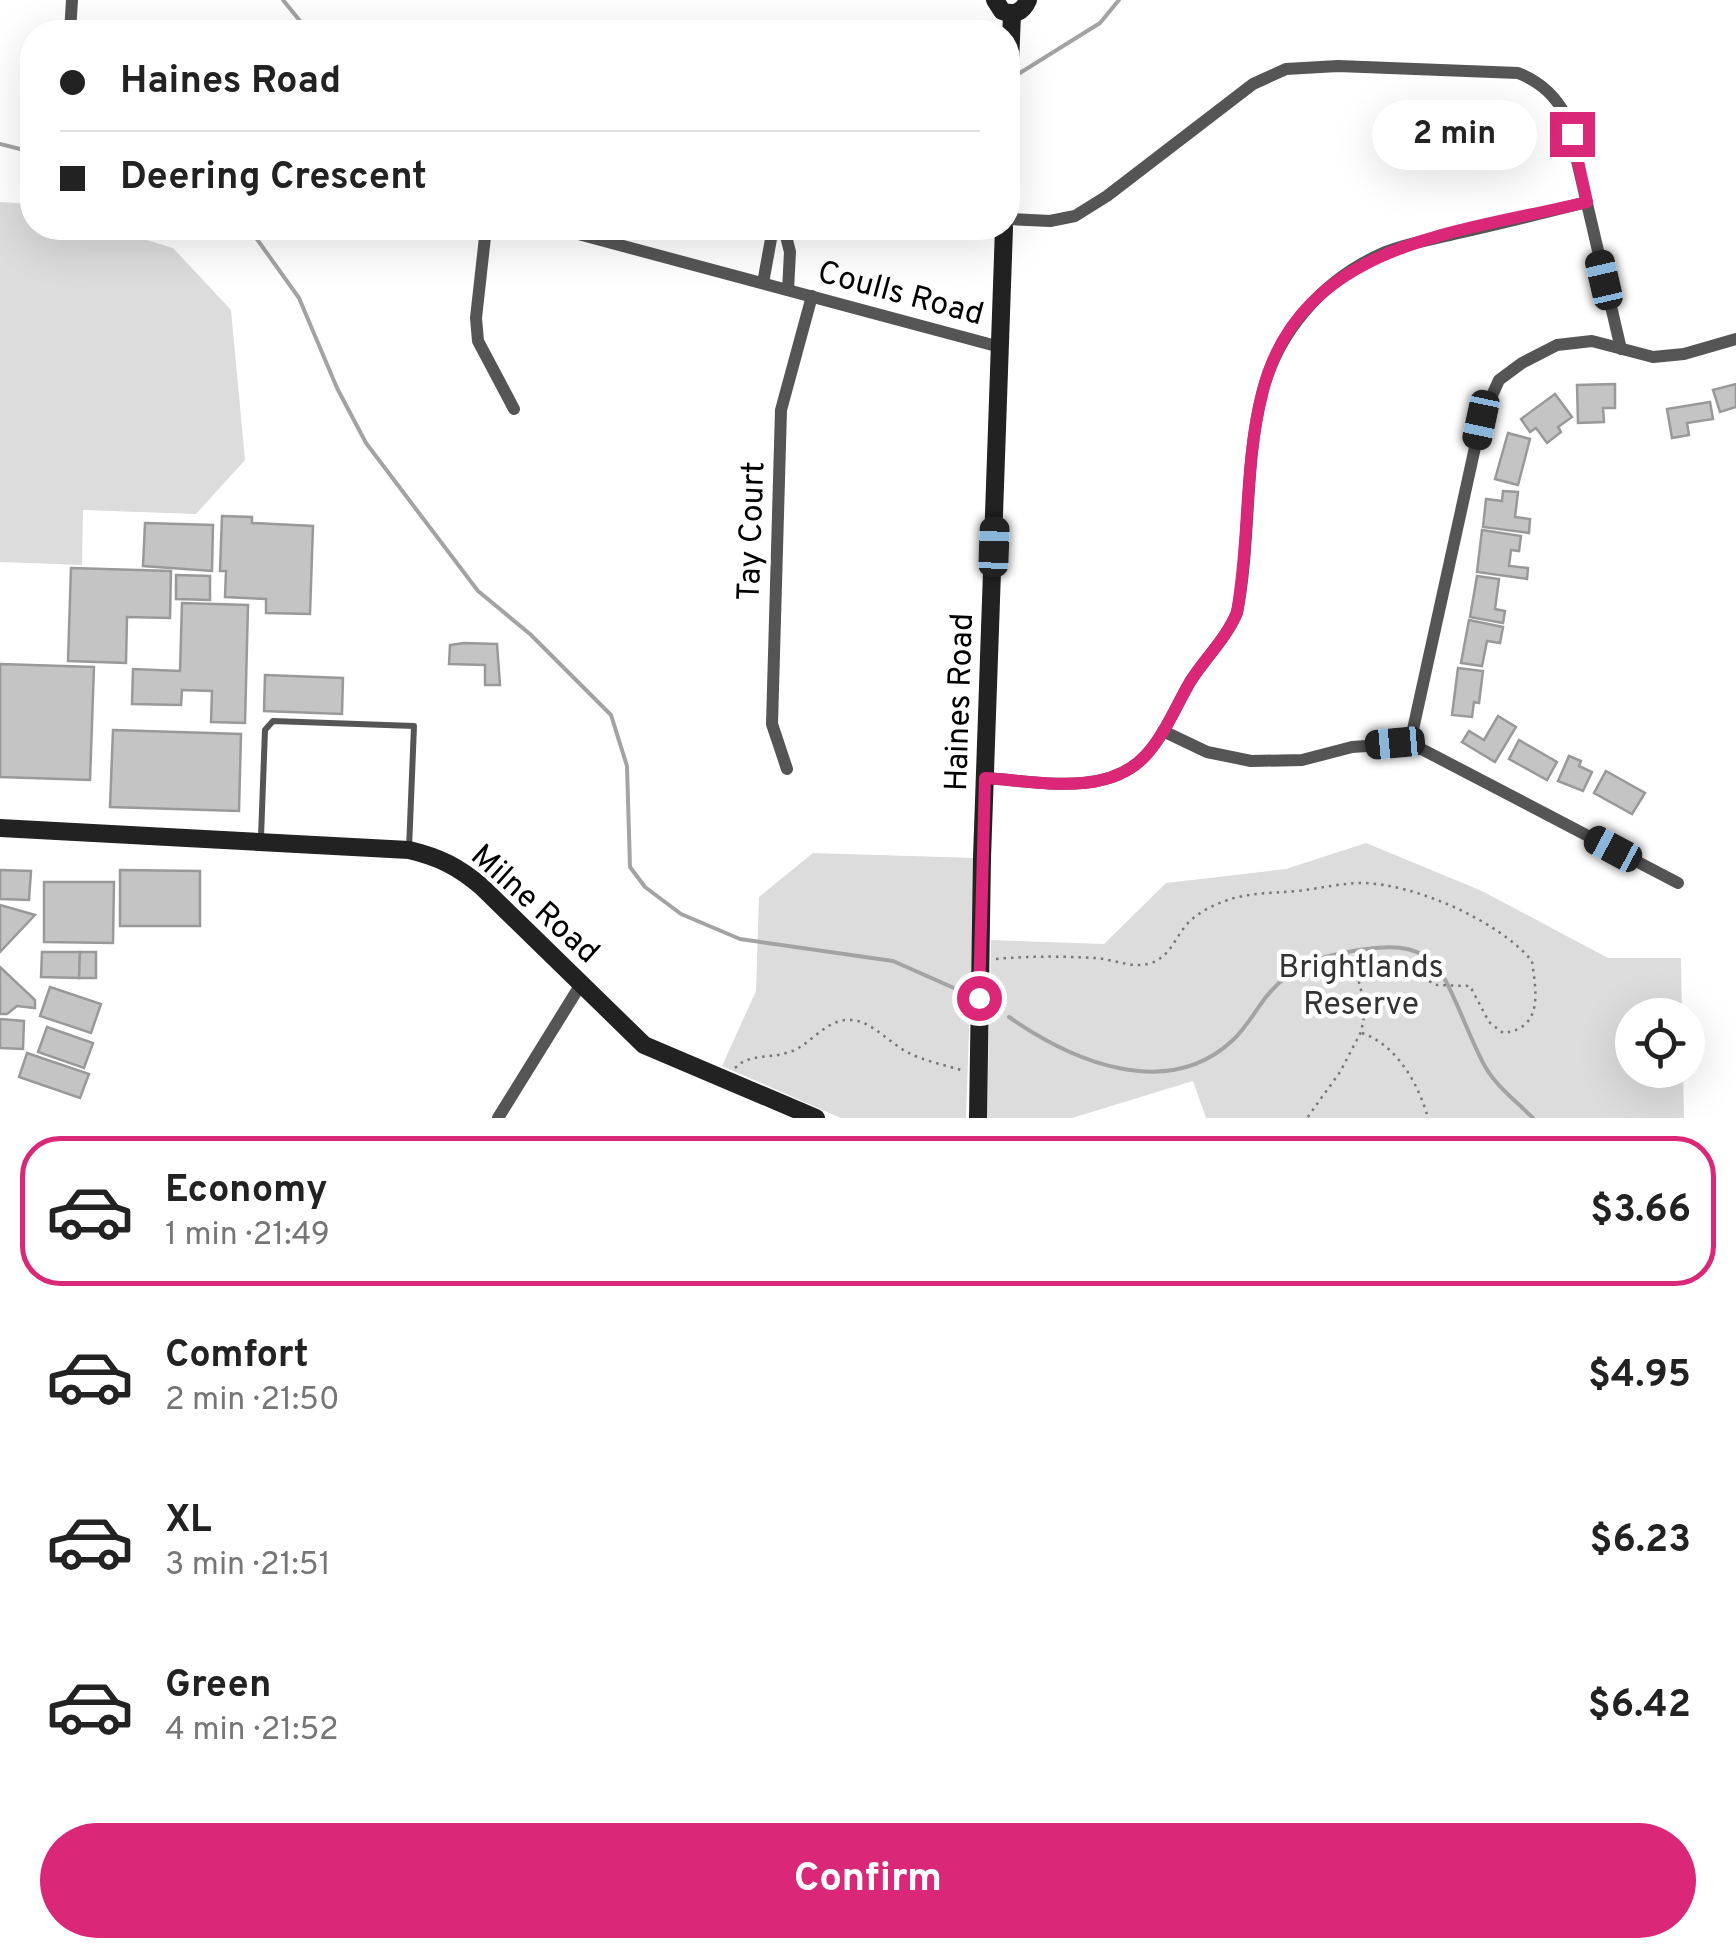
<!DOCTYPE html>
<html lang="en">
<head>
<meta charset="utf-8">
<style>
	:root { --surface:#fff; --page:#f2f2f2; --text:#222; --muted:#767676; --line:#e0e0e0; --accent:#db2777 }
	body { margin:0; font-family:Overpass,sans-serif; background:var(--page); color:var(--text); height:100vh; display:flex; flex-direction:column; font-size:38px; white-space:nowrap }
	* { box-sizing:border-box; margin:0 }
	p { font-size:32px; color:var(--muted) }
	.icon { flex:none; width:55px; height:55px; fill:none; stroke:currentColor; stroke-width:2; stroke-linecap:round; stroke-linejoin:round }
	.map { position:relative; height:1118px; overflow:hidden }
	.sheet { display:flex; flex-direction:column; background:var(--surface); flex:1 }
	.sheet>* { flex:none }
	.guide { position:absolute; left:20px; top:20px; width:1000px; height:220px; border-radius:40px; box-shadow:0 10px 40px #0002; display:grid; align-content:center; height:220px; padding:0 40px; background:var(--surface) }
	.fabs { position:absolute; left:1615px; top:998px; display:grid; gap:20px }
	.fabs a { display:grid; place-items:center; width:90px; height:90px; border-radius:50%; background:var(--surface); box-shadow:0 10px 40px #0002; font-size:50px }
	.end { position:absolute; width:45px; height:45px; margin:-22px; border:12px solid #db2777; background:#fff; box-shadow:0 0 0 5px #fff }
	.from { border-radius:50% }
	.bubble { position:absolute; height:70px; border-radius:35px; background:var(--surface); box-shadow:0 10px 40px #0002; font-size:32px; font-weight:700; line-height:70px; text-align:center }
	.car { position:absolute; width:30px; height:60px; margin:-30px -15px; border-radius:12px; box-shadow:0 0 8px 2px #0007; background:linear-gradient(#222 24%,#8ab4d8 0 40%,#222 0 76%,#8ab4d8 0 86%,#222 0) }
	.guide b { display:flex; align-items:center; gap:35px; height:95px; font-size:38px }
	.guide b+b { border-top:2px solid var(--line) }
	.guide i { width:25px; height:25px; background:var(--text) }
	ul { padding:18px 0 0; list-style:none }
	li { display:flex; align-items:center; gap:30px; height:150px; margin:0 20px 15px; padding:0 20px; border:5px solid transparent; border-radius:40px }
	li div { flex:1 }
	li b { display:block; font-size:38px }
	li em { font-style:normal; font-weight:700 }
	li.selected { border-color:var(--accent) }
	li>.icon { width:90px; height:90px; stroke-width:1.5 }
	.button { display:flex; gap:20px; margin-top:auto; padding:20px 40px }
	.button a { flex:1; height:115px; border-radius:60px; background:var(--accent); color:#fff; font-size:40px; font-weight:700; line-height:115px; text-align:center }
	.map>svg:first-child { display:block }
	.green { fill:#dcdcdc }
	.lines { fill:none; stroke-linecap:round; stroke-linejoin:round }
	.stream { stroke:#a3a3a3; stroke-width:4 }
	.building { fill:#c4c4c4; stroke:#999; stroke-width:2.5 }
	.path { stroke:#777; stroke-width:2.5; stroke-dasharray:2.5 5; stroke-linecap:butt }
	.lane { stroke:#555; stroke-width:6 }
	.street { stroke:#555; stroke-width:12 }
	.secondary { stroke:#222; stroke-width:18 }
	.route { stroke:#db2777; stroke-width:12 }
	.labels { text-anchor:middle; stroke-width:9; stroke-linejoin:round; paint-order:stroke }
	.street-label { font-size:32px; fill:#000; stroke:#fff }
	.park-label { font-size:32px; fill:#333; stroke:#fff }
</style>
</head>
<body>
<div class="map">
<svg width="1736" height="1118" viewBox="0 0 1736 1118">
	<rect width="100%" height="100%" fill="#fff"/>
	<g class="green">
		<polygon points="0,202 32,204 32,228 107,228 173,248 231,310 245,460 196,514 83,510 82,565 0,562"/>
		<polygon points="1366,843 1482,891 1608,958 1681,958 1682,1015 1632,1015 1632,1070 1683,1070 1684,1118 1206,1118 1193,1081 1072,1118 987,1118 991,940 1104,944 1166,883 1286,869"/>
		<polygon points="813,853 975,858 966,1118 841,1118 722,1066 756,991 759,897"/>
	</g>
	<g class="lines">
		<g class="stream">
			<polyline points="283,0 309,32"/>
			<polyline points="1015,76 1100,23 1119,0"/>
			<polyline points="0,144 32,152"/>
			<polyline points="249,228 299,298 337,388 366,443 478,591 530,634 611,715 627,766 630,867 645,887 681,914 740,939 893,961 954,988"/>
			<path d="M1009 1017C1072 1061 1167 1102 1233 1040 1246 1028 1255 1011 1266 997 1294 962 1323 955 1366 949 1389 946 1411 945 1431 960 1447 971 1472 1046 1486 1068 1497 1087 1518 1103 1533 1118"/>
		</g>
	</g>
	<g class="building">
		<polygon points="1615,384 1615,408 1603,408 1604,422 1578,423 1577,385"/>
		<polygon points="1736,384 1736,407 1720,412 1713,390"/>
		<polygon points="1555,394 1572,417 1558,427 1561,432 1547,443 1536,428 1530,432 1521,419"/>
		<polygon points="1710,402 1713,419 1687,423 1689,435 1672,438 1667,409"/>
		<polygon points="1508,433 1530,439 1518,485 1495,479"/>
		<polygon points="1503,491 1518,492 1515,517 1530,519 1529,533 1483,527 1486,499 1502,501"/>
		<polygon points="222,516 252,517 252,523 313,526 310,614 266,613 266,599 225,597 226,571 220,571"/>
		<polygon points="145,523 213,525 212,571 143,566"/>
		<polygon points="1482,530 1521,536 1519,551 1511,550 1509,566 1528,568 1527,579 1477,572"/>
		<polygon points="71,568 171,571 170,618 127,617 126,663 68,661"/>
		<polygon points="176,575 210,576 210,600 176,599"/>
		<polygon points="1477,576 1499,579 1495,609 1505,611 1503,623 1470,617"/>
		<polygon points="182,603 248,605 245,723 211,722 212,691 182,690 181,705 132,704 133,669 180,671"/>
		<polygon points="1469,620 1503,627 1500,643 1487,641 1482,666 1461,663"/>
		<polygon points="464,643 497,644 500,685 485,685 485,665 449,664 450,645"/>
		<polygon points="0,664 94,667 90,780 0,777"/>
		<polygon points="1458,668 1483,671 1479,703 1474,702 1472,717 1452,715"/>
		<polygon points="265,675 343,678 342,714 264,711"/>
		<polygon points="1498,716 1516,727 1495,762 1462,742 1469,731 1484,740"/>
		<polygon points="113,730 241,734 239,811 110,807"/>
		<polygon points="1519,740 1557,762 1547,780 1509,759"/>
		<polygon points="1569,756 1581,761 1579,766 1592,772 1583,791 1558,781"/>
		<polygon points="1606,771 1645,793 1632,814 1594,793"/>
		<polygon points="0,870 31,871 29,900 0,899"/>
		<polygon points="120,870 200,871 200,926 120,926"/>
		<polygon points="44,882 114,882 113,943 44,942"/>
		<polygon points="0,905 35,915 0,952"/>
		<polygon points="42,952 80,952 79,978 41,977"/>
		<polygon points="80,952 96,952 96,978 79,978"/>
		<polygon points="0,967 35,1000 35,1008 17,1006 7,1014 0,1014"/>
		<polygon points="50,987 101,1004 91,1033 40,1016"/>
		<polygon points="0,1019 24,1021 23,1049 0,1048"/>
		<polygon points="47,1027 93,1043 84,1068 38,1052"/>
		<polygon points="27,1053 89,1074 80,1098 19,1077"/>
	</g>
	<g class="lines">
		<g class="path">
			<path d="M996 959C1029 956 1062 956 1095 958 1112 959 1131 968 1148 964 1171 958 1175 936 1189 922 1196 915 1206 909 1215 905 1243 892 1266 894 1296 891 1319 889 1339 883 1363 883 1415 884 1499 921 1532 961 1536 992 1544 1028 1503 1033L1489 1022 1470 986 1437 985 1388 961 1370 962 1361 970 1359 983 1366 1008 1361 1032 1340 1072 1307 1118"/>
			<path d="M1362 1033C1397 1045 1419 1085 1428 1118"/>
			<path d="M735 1068C750 1053 768 1059 786 1053 807 1048 819 1027 840 1021 868 1014 886 1042 909 1053 924 1061 945 1065 961 1070"/>
		</g>
		<polyline class="lane" points="261,837 265,730 273,721 414,726 409,849"/>
		<g class="street">
			<polyline points="70,32 72,0"/>
			<path d="M1008 219 1050 221 1075 216 1107 196 1253 84 1286 69 1338 66 1518 73C1541 82 1556 96 1567 118L1621 349"/>
			<polyline points="486,228 476,318 478,341 514,409"/>
			<polyline points="556,228 1000,347"/>
			<polyline points="784,228 790,252 788,290"/>
			<polyline points="763,283 773,228"/>
			<polyline points="1163,731 1207,752 1251,761 1302,760 1352,747 1410,743 1678,883"/>
			<polyline points="1410,743 1481,420 1499,380 1522,363 1557,345 1592,341 1653,357 1684,354 1736,339"/>
			<polyline points="787,769 772,724 781,410 812,296"/>
			<path d="M985 778C1037 781 1107 798 1146 755 1165 734 1176 706 1190 682 1205 658 1226 639 1237 613 1251 541 1244 465 1262 394 1277 332 1323 280 1381 254 1403 244 1430 240 1454 234 1498 224 1543 213 1587 202"/>
			<polyline points="498,1118 581,984"/>
		</g>
		<g class="secondary">
			<path d="M995 0 1002 11C1014 16 1023 12 1028 0"/>
			<polyline points="1008,114 1012,14"/>
			<path d="M0 828 409 850C439 857 459 867 482 887L644 1045 816 1118"/>
			<polyline points="978,1118 982,858 1004,228"/>
		</g>
	</g>
	<g class="lines">
		<path class="route" d="M979 998 985 778C1036 781 1108 798 1146 755 1165 734 1176 706 1190 682 1205 658 1226 639 1237 612 1250 541 1244 465 1262 394 1299 241 1460 233 1587 202L1572 134"/>
	</g>
	<g class="labels">
		<g class="street-label">
			<text transform="translate(901 292) rotate(15)" y="11">Coulls Road</text>
			<text transform="translate(750 531) rotate(-88)" y="11">Tay Court</text>
			<text transform="translate(958 702) rotate(-88)" y="11">Haines Road</text>
			<text transform="translate(536 903) rotate(42)" y="11">Milne Road</text>
		</g>
		<g class="park-label">
			<text x="1361" y="977">Brightlands<tspan x="1361" dy="37">Reserve</tspan></text>
		</g>
	</g>
</svg>
<div class="fabs">
<a><svg class="icon" aria-label="locate" viewBox="0 0 24 24"><circle cx="12" cy="12" r="6"/><path d="M12 2v4M12 18v4M2 12h4M18 12h4"/></svg></a>
</div>
<i class="end from" style="left:979px;top:998px"></i>
<i class="end" style="left:1572px;top:134px"></i>
<div class="bubble" style="left:1372px;top:100px;width:165px">2 min</div>
<i class="car" style="left:1604px;top:280px;rotate:347deg"></i>
<i class="car" style="left:1481px;top:420px;rotate:192deg"></i>
<i class="car" style="left:994px;top:547px;rotate:2deg"></i>
<i class="car" style="left:1395px;top:743px;rotate:265deg"></i>
<i class="car" style="left:1613px;top:849px;rotate:298deg"></i>
<div class="guide">
<b><i class="from"></i>Haines Road</b>
<b><i></i>Deering Crescent</b>
</div>
</div>
<section class="sheet">
<ul>
<li class="selected"><svg class="icon" aria-label="car" viewBox="0 0 24 24"><path d="M5 17H2v-5l4-1 3-4h7l3 4 3 1v5h-3M9 17h6M6 11h13"/><circle cx="7" cy="17" r="2"/><circle cx="17" cy="17" r="2"/></svg><div><b>Economy</b><p>1 min · 21:49</p></div><em>$3.66</em></li>
<li><svg class="icon" aria-label="car" viewBox="0 0 24 24"><path d="M5 17H2v-5l4-1 3-4h7l3 4 3 1v5h-3M9 17h6M6 11h13"/><circle cx="7" cy="17" r="2"/><circle cx="17" cy="17" r="2"/></svg><div><b>Comfort</b><p>2 min · 21:50</p></div><em>$4.95</em></li>
<li><svg class="icon" aria-label="car" viewBox="0 0 24 24"><path d="M5 17H2v-5l4-1 3-4h7l3 4 3 1v5h-3M9 17h6M6 11h13"/><circle cx="7" cy="17" r="2"/><circle cx="17" cy="17" r="2"/></svg><div><b>XL</b><p>3 min · 21:51</p></div><em>$6.23</em></li>
<li><svg class="icon" aria-label="car" viewBox="0 0 24 24"><path d="M5 17H2v-5l4-1 3-4h7l3 4 3 1v5h-3M9 17h6M6 11h13"/><circle cx="7" cy="17" r="2"/><circle cx="17" cy="17" r="2"/></svg><div><b>Green</b><p>4 min · 21:52</p></div><em>$6.42</em></li>
</ul>
<div class="button"><a>Confirm</a></div>
</section>
</body>
</html>
